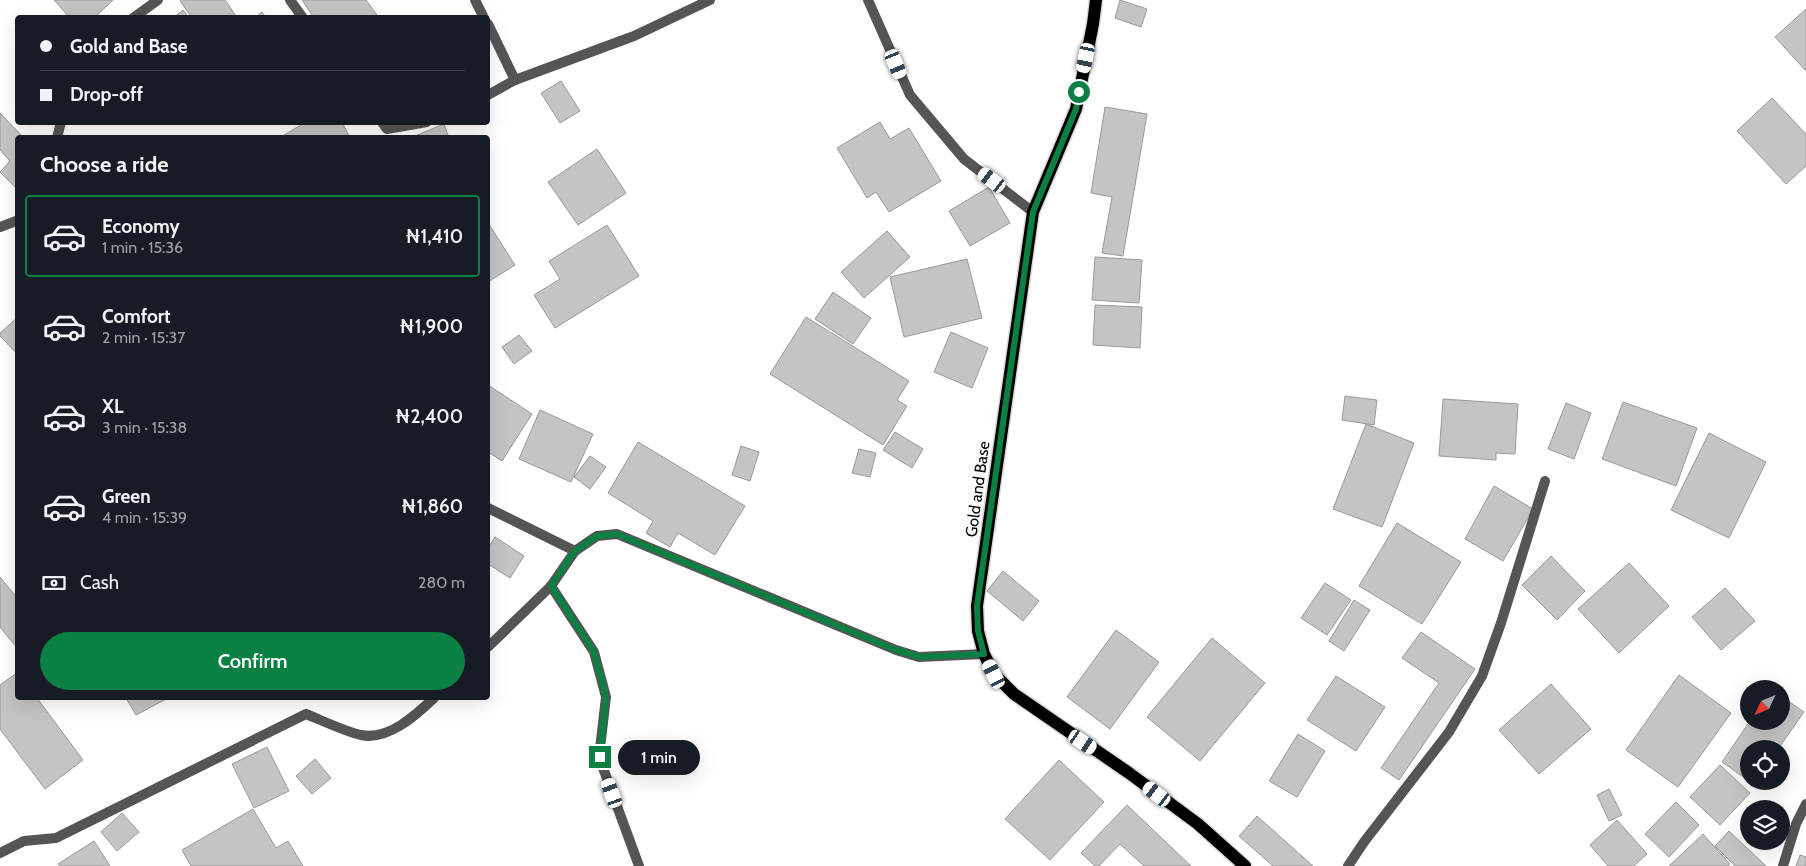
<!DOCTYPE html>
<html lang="en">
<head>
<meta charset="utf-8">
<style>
	:root { --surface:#171b24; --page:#20242c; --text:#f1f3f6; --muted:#9ea1a6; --line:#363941; --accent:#0b8043 }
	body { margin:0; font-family:Cabin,sans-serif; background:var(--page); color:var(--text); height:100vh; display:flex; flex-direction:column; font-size:19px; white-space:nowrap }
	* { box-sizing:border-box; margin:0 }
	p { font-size:16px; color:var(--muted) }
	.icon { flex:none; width:28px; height:28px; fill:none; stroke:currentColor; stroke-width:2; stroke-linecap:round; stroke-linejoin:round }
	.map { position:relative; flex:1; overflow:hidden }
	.panel { position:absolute; left:15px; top:135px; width:475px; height:565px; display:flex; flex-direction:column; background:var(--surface); border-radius:5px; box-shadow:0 5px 20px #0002 }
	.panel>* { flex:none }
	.banner { position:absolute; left:15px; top:15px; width:475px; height:110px; border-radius:5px; box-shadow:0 5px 20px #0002; display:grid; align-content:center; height:110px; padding:0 25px; background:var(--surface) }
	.needle { width:32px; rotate:226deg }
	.fabs { position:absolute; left:1740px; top:680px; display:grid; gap:10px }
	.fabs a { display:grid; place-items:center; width:50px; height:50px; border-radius:50%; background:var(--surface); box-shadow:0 5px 20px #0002; font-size:25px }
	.end { position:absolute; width:22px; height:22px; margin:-11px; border:6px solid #0b8043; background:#fff; box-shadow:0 0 0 2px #fff }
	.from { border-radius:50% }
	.bubble { position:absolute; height:35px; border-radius:18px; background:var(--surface); box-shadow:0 5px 20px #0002; font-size:16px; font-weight:600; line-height:35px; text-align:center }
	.car { position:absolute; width:15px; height:30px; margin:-15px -8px; border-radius:6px; box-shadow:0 0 4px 1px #0007; background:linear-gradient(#fff 24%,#345 0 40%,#fff 0 76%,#345 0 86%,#fff 0) }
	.banner b { display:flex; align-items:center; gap:18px; height:48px; font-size:19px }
	.banner b+b { border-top:1px solid var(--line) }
	.banner i { width:12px; height:12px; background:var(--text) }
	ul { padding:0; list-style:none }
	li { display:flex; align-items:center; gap:15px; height:82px; margin:0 10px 8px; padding:0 15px; border:2px solid transparent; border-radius:5px }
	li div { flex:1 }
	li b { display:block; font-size:19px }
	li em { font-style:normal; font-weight:600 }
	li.on { border-color:var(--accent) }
	li>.icon { width:45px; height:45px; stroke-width:1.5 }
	h2 { padding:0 25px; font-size:22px; line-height:60px }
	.pay { display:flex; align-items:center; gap:12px; height:55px; padding:0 25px; font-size:19px }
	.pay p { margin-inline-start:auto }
	.primary-button { display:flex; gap:10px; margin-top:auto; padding:10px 25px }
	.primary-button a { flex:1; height:58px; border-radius:30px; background:var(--accent); color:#fff; font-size:20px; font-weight:600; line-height:58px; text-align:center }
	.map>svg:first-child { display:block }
	.building { fill:#c4c4c4; stroke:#999 }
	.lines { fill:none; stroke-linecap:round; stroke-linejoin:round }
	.primary-casing { stroke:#dbdbdb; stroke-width:15 }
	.street { stroke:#555; stroke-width:10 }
	.primary { stroke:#000; stroke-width:12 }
	.route { stroke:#0b8043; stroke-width:6 }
	.labels { text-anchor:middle; stroke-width:4; stroke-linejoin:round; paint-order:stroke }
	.street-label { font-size:16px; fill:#000; stroke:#fff }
</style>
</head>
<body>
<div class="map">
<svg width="1806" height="866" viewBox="0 0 1806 866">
	<rect width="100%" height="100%" fill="#fff"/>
	<g class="building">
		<polygon points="54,0 113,0 94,18 70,18"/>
		<polygon points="182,0 225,0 236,16 234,18 192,18 180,1"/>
		<polygon points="302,0 366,0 379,18 314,18"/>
		<polygon points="1120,0 1147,9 1141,27 1115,18"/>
		<polygon points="1806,9 1806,71 1775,37"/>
		<polygon points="183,10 189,18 173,18"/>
		<polygon points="262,12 266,18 255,18"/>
		<polygon points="561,81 580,111 560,123 541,93"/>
		<polygon points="1772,98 1806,134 1806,166 1786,184 1737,131"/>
		<polygon points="1105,107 1147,114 1123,256 1102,253 1112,197 1091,193"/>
		<polygon points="0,113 24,138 18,138 18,190 0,172 10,161 0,150"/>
		<polygon points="306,122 342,122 350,138 279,138"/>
		<polygon points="880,122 890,139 909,128 941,181 889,212 876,192 867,198 837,148"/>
		<polygon points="444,124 449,138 410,138"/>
		<polygon points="597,149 626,193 578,225 548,182"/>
		<polygon points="989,187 1010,223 970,246 949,211"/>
		<polygon points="488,223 515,265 488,282"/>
		<polygon points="607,225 639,276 555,328 534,295 560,279 549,261"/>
		<polygon points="887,231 910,257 864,298 841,272"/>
		<polygon points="1095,257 1142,260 1139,303 1092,300"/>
		<polygon points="967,259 982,318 904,337 890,277"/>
		<polygon points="833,292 871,318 853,344 815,319"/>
		<polygon points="1095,305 1142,307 1140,348 1093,345"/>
		<polygon points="18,317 18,355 0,336 0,333"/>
		<polygon points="806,317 909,381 897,400 907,406 883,445 770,374"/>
		<polygon points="951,332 988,348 972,388 934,372"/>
		<polygon points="519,335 532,351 514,364 502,347"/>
		<polygon points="488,385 532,414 502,461 488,452"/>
		<polygon points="1345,396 1377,400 1374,425 1342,420"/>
		<polygon points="1443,399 1518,404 1515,454 1496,453 1496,460 1439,456"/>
		<polygon points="1623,402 1697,428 1676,486 1602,459"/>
		<polygon points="1566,403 1591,413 1574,459 1548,449"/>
		<polygon points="540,410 593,434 571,482 519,459"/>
		<polygon points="1366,424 1414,443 1382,527 1333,509"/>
		<polygon points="895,432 923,449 912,468 883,450"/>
		<polygon points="1709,433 1766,462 1729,538 1671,510"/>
		<polygon points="638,442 745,506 715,555 678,533 670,547 646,533 653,521 608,493"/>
		<polygon points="741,446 759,452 750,481 732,475"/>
		<polygon points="859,449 876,453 870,477 852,473"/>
		<polygon points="590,456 606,467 590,489 574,477"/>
		<polygon points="1494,486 1533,509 1503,561 1465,539"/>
		<polygon points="1397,523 1461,562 1422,624 1359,586"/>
		<polygon points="495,537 524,556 510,578 488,564 488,548"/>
		<polygon points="1551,556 1585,591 1557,620 1522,585"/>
		<polygon points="1629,563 1669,606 1619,653 1578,609"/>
		<polygon points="1003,571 1039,601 1023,621 987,591"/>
		<polygon points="0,577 18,599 18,649 0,627"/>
		<polygon points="1325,583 1351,600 1327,635 1301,618"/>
		<polygon points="1725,588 1755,621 1721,650 1692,617"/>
		<polygon points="1354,600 1370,610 1344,651 1329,641"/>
		<polygon points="1116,630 1159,662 1110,729 1067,697"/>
		<polygon points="1421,632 1475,669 1399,780 1381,768 1439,683 1402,658"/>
		<polygon points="1212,638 1265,683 1200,761 1147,717"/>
		<polygon points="18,672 18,698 37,698 83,760 45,789 0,729 0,685"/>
		<polygon points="1679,675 1731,713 1678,787 1626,750"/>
		<polygon points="1336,676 1385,707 1356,751 1307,720"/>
		<polygon points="1551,684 1591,729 1539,774 1499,730"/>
		<polygon points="1781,696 1804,712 1778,749 1749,749 1749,781 1755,781 1753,784 1722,762 1750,721 1781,721"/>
		<polygon points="126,698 168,698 136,715"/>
		<polygon points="1298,734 1325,751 1297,797 1269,781"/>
		<polygon points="267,747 289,791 254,808 232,764"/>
		<polygon points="315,759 331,778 312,794 296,776"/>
		<polygon points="1059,760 1104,802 1050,860 1005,819"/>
		<polygon points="1720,765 1750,793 1720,825 1690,797"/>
		<polygon points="1609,789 1622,815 1609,821 1597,795"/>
		<polygon points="1676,802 1699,825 1669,857 1645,834"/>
		<polygon points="1127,805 1191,866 1144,866 1120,844 1099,866 1095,866 1081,853"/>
		<polygon points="253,809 276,848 288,841 303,866 191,866 182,850"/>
		<polygon points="122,813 139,832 117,851 101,832"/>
		<polygon points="1257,816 1313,866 1273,866 1239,836"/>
		<polygon points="1617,820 1647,854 1634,866 1608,866 1590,845"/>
		<polygon points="1729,831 1766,866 1735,866 1715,846"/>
		<polygon points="1703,834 1730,864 1728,866 1669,866"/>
		<polygon points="94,841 110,866 60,866 58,864"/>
		<polygon points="1800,855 1806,857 1806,866 1796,866"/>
	</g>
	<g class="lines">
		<g class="primary-casing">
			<polyline id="primary" points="1096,0 1093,24 1076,109 1033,212 977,606 978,631 984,654 994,674 1014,694 1129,773 1198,824 1245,866"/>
		</g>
		<g class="street">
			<polyline points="290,0 303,18"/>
			<polyline points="475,0 484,18"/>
			<polyline points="868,0 910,95 964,159 1033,212"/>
			<polyline points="133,18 158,0"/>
			<polyline points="488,24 515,80"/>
			<polyline points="488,95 515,80 634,36 710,0"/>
			<polyline points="382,122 387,129 427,122"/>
			<polyline points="57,138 61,122"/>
			<polyline points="0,227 16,221 18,222"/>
			<polyline points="488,508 575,551"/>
			<polyline points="551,586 594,652 606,697 599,757 639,866"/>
			<polyline points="488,647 551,586 575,551 597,536 617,534 896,650 919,657 984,654"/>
			<path d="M0 853 24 841 56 838 306 714C321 720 346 732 361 735 388 741 416 715 434 698"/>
			<polyline points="1348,866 1364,842 1449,732 1482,676 1501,623 1545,481"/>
			<polyline points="1783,866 1796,824 1806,804"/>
		</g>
		<use href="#primary" class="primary"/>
	</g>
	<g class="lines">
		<polyline class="route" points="600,757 606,697 594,652 551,586 575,551 597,536 617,534 896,650 920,657 984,654 978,631 977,606 1033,212 1076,109 1079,92"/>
	</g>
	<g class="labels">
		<g class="street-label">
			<text transform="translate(977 489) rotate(-82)" y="6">Gold and Base</text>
		</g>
	</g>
</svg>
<div class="fabs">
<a><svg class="needle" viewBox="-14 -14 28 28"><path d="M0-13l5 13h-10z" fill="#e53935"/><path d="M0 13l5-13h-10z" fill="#9ea1a6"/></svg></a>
<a><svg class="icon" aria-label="locate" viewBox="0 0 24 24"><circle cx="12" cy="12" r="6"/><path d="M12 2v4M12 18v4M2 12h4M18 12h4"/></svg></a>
<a><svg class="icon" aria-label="layers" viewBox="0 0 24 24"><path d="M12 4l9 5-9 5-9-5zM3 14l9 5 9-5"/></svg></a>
</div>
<i class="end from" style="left:1079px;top:92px"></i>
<i class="end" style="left:600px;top:757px"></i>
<div class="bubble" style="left:618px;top:740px;width:82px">1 min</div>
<i class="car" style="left:1086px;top:58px;rotate:192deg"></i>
<i class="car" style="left:896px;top:64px;rotate:157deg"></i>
<i class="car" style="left:992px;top:180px;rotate:307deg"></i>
<i class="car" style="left:994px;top:674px;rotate:333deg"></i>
<i class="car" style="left:1083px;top:742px;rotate:124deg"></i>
<i class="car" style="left:612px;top:793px;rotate:340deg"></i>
<i class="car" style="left:1157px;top:794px;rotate:307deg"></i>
<div class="banner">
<b><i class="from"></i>Gold and Base</b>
<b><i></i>Drop-off</b>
</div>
<section class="panel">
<h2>Choose a ride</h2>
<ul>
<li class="on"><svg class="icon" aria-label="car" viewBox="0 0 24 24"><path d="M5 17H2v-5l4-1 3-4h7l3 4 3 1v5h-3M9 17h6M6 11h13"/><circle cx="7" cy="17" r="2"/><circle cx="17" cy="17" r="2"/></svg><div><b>Economy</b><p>1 min · 15:36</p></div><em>₦1,410</em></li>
<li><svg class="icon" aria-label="car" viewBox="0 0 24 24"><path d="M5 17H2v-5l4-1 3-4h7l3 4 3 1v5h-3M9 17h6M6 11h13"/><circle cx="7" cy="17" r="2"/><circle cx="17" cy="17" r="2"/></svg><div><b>Comfort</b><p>2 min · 15:37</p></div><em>₦1,900</em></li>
<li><svg class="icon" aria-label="car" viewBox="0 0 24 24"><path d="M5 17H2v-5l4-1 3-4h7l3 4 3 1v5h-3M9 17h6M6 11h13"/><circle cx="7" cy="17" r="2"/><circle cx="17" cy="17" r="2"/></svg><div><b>XL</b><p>3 min · 15:38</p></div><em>₦2,400</em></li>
<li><svg class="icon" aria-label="car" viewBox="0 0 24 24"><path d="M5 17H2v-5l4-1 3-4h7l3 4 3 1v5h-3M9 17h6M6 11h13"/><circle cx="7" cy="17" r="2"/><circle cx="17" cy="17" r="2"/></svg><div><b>Green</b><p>4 min · 15:39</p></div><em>₦1,860</em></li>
</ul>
<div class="pay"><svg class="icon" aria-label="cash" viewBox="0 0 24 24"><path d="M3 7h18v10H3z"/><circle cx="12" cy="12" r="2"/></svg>Cash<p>280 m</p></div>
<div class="primary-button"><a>Confirm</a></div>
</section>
</div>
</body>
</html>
